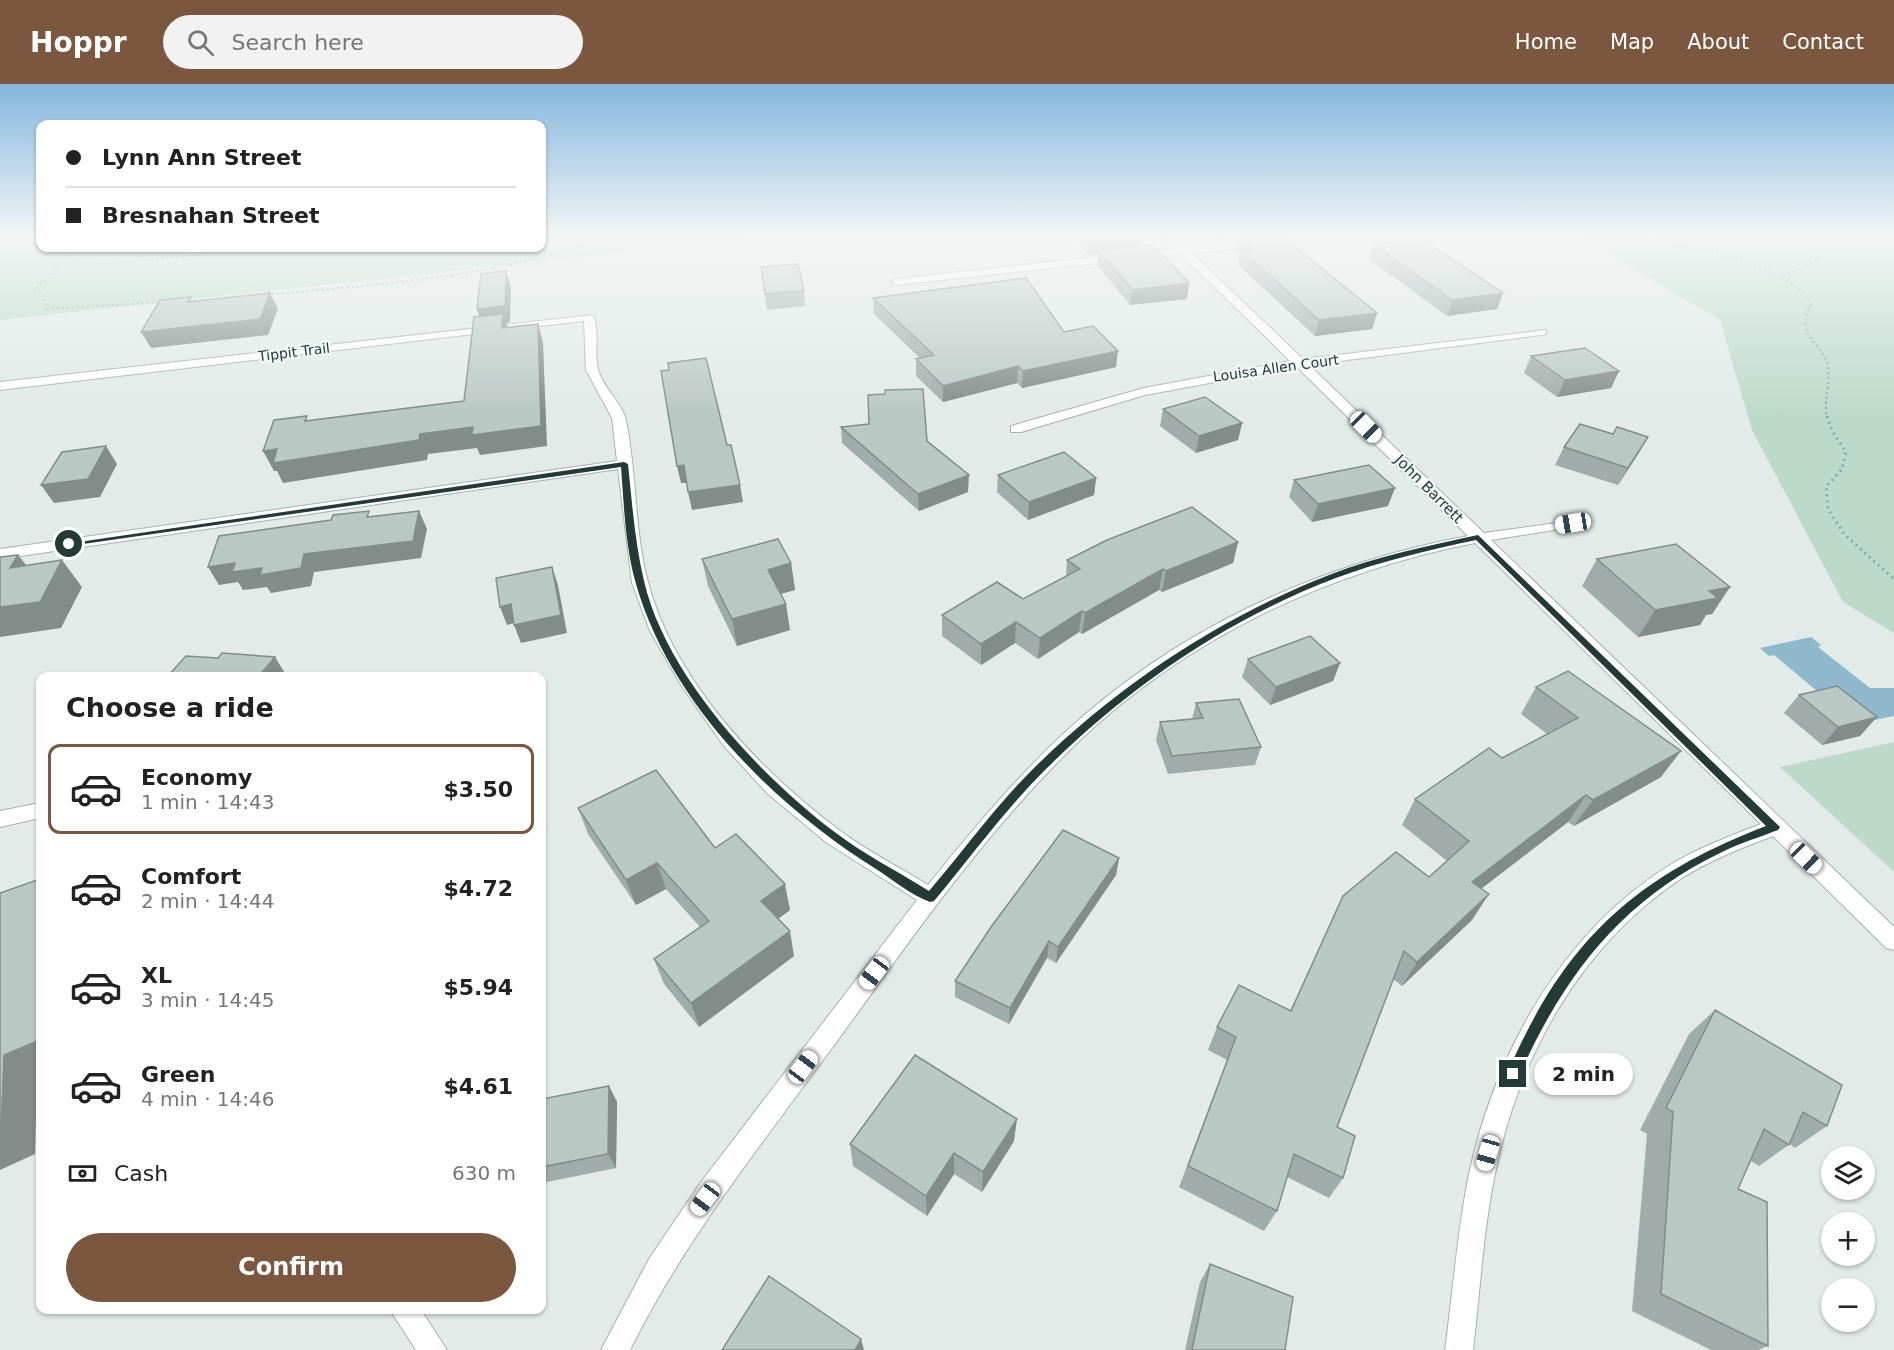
<!DOCTYPE html>
<html lang="en">
<head>
<meta charset="utf-8">
<style>
	:root { --surface:#fff; --page:#f2f2f2; --text:#222; --muted:#767676; --line:#e0e0e0; --accent:#7b5740 }
	body { margin:0; font-family:"DejaVu Sans",sans-serif; background:var(--page); color:var(--text); height:100vh; display:flex; flex-direction:column; font-size:22px; white-space:nowrap }
	* { box-sizing:border-box; margin:0 }
	p { font-size:20px; color:var(--muted) }
	.icon { flex:none; width:33px; height:33px; fill:none; stroke:currentColor; stroke-width:2; stroke-linecap:round; stroke-linejoin:round }
	.map { position:relative; flex:1; overflow:hidden }
	.panel { position:absolute; left:36px; top:588px; width:510px; height:642px; display:flex; flex-direction:column; background:var(--surface); border-radius:12px; box-shadow:0 2px 4px #0004 }
	.panel>* { flex:none }
	.hud { position:absolute; left:36px; top:36px; width:510px; height:132px; border-radius:12px; box-shadow:0 2px 4px #0004; display:grid; align-content:center; height:132px; padding:0 30px; background:var(--surface) }
	.fabs { position:absolute; left:1821px; top:1062px; display:grid; gap:12px }
	.fabs a { display:grid; place-items:center; width:54px; height:54px; border-radius:50%; background:var(--surface); box-shadow:0 2px 4px #0004; font-size:30px }
	.end { position:absolute; width:27px; height:27px; margin:-14px; border:8px solid #233a37; background:#fff; box-shadow:0 0 0 3px #fff }
	.from { border-radius:50% }
	.bubble { position:absolute; height:42px; border-radius:21px; background:var(--surface); box-shadow:0 2px 4px #0004; font-size:20px; font-weight:700; line-height:42px; text-align:center }
	.car { position:absolute; width:18px; height:36px; margin:-18px -9px; border-radius:8px; box-shadow:0 0 4px 2px #0007; background:linear-gradient(#fff 24%,#345 0 40%,#fff 0 76%,#345 0 86%,#fff 0) }
	.hud b { display:flex; align-items:center; gap:21px; height:57px; font-size:22px }
	.hud b+b { border-top:2px solid var(--line) }
	.hud i { width:15px; height:15px; background:var(--text) }
	ul { padding:0; list-style:none }
	li { display:flex; align-items:center; gap:18px; height:90px; margin:0 12px 9px; padding:0 18px; border:3px solid transparent; border-radius:12px }
	li div { flex:1 }
	li b { display:block; font-size:22px }
	li em { font-style:normal; font-weight:700 }
	li.selected { border-color:var(--accent) }
	li>.icon { width:54px; height:54px; stroke-width:1.5 }
	h2 { padding:0 30px; font-size:27px; line-height:72px }
	.pay { display:flex; align-items:center; gap:15px; height:66px; padding:0 30px; font-size:22px }
	.pay p { margin-inline-start:auto }
	.cta { display:flex; gap:12px; margin-top:auto; padding:12px 30px }
	.cta a { flex:1; height:69px; border-radius:36px; background:var(--accent); color:#fff; font-size:24px; font-weight:700; line-height:69px; text-align:center }
	header { display:flex; align-items:center; gap:36px; box-sizing:border-box; height:84px; padding:0 30px; background:var(--accent); color:#fff }
	header strong { font-size:28px }
	nav { display:flex; gap:33px; margin-inline-start:auto; font-size:21px }
	.search { width:420px; height:54px; background:var(--page); display:flex; align-items:center; gap:15px; box-sizing:border-box; padding:0 21px; border-radius:33px; color:var(--muted); font-size:22px }
	.map>svg:first-child { display:block }
	.green { fill:#bcdac9 }
	.water { fill:#8eb9cc }
	.lines { fill:none; stroke-linecap:round; stroke-linejoin:round }
	.street-casing { stroke:#a5b2af; stroke-width:2 }
	.path-far1 { stroke:#85aca5; stroke-width:2; stroke-dasharray:2 3; stroke-linecap:butt }
	.path { stroke:#85aca5; stroke-width:3; stroke-dasharray:2 4; stroke-linecap:butt }
	.street { fill:#fff; fill-rule:evenodd }
	.wall { fill:#a0aca9 }
	.shaded-wall { fill:#828c89 }
	.building { fill:#bac8c4; stroke:#828c89; stroke-width:1.5 }
	.route { fill:#233a37 }
	.labels { text-anchor:middle; stroke-width:4.5; stroke-linejoin:round; paint-order:stroke }
	.far-street-label { font-size:14px; fill:#233a37; stroke:#f2f8f6 }
	.street-label { font-size:15px; fill:#233a37; stroke:#f2f8f6 }
</style>
</head>
<body>
<header>
<strong>Hoppr</strong>
<div class="search"><svg class="icon" aria-label="search" viewBox="0 0 24 24"><circle cx="10" cy="10" r="6"/><path d="M15 15l6 6"/></svg>Search here</div>
<nav><a>Home</a><a>Map</a><a>About</a><a>Contact</a></nav>
</header>
<div class="map">
<svg width="1894" height="1266" viewBox="0 0 1894 1266">
	<rect width="100%" height="100%" fill="#e2ebe8"/>
	<g class="green">
		<polygon points="0,153 40,153 40,164 542,164 542,153 767,153 0,236"/>
		<polygon points="1579,153 1894,153 1894,549 1843,518 1752,346 1720,236"/>
		<polygon points="1894,658 1894,788 1780,683"/>
	</g>
	<polygon class="water" points="1811,553 1821,561 1818,563 1870,604 1894,604 1894,632 1856,640 1774,571 1769,572 1760,564"/>
	<g class="lines">
		<g class="street-casing">
			<g id="street">
				<path d="M1165 153H1176L1186 163 1278 153H1312L1307 156 1192 169 1303 275 1546 246V250L1542 251 1309 281 1484 449 1578 436 1580 439 1573 443 1491 456 1894 843V866L1886 864 1773 752C1742 764 1710 776 1682 794 1581 861 1518 973 1495 1090 1483 1148 1480 1208 1473 1266H1445C1453 1208 1457 1148 1469 1090 1495 969 1562 848 1670 781 1698 764 1730 752 1761 740L1475 459C1326 488 1185 555 1075 661 982 751 908 860 832 964 760 1062 684 1157 630 1266H601L649 1175 701 1098 917 816 827 759 767 709 723 661 681 601 650 547 632 499 618 385 0 475V465L617 377 612 334 586 286 584 237 0 306V298L593 231C600 246 594 268 598 285 602 303 622 318 626 336 637 390 634 446 648 498 674 597 760 687 839 746 867 767 899 783 928 801 970 749 1013 697 1061 652 1174 546 1317 480 1468 452L1297 283 1145 311 1021 348H1011V342L1144 304 1290 277 1181 170 896 201 891 198 896 195 1176 164Z"/>
				<polygon points="40,719 40,734 0,743 0,727"/>
				<polygon points="390,1226 421,1226 447,1266 416,1266"/>
			</g>
		</g>
		<g class="path-far1">
			<path d="M1643 153C1687 165 1789 179 1811 220 1794 252 1821 256 1828 282 1831 295 1823 317 1827 334"/>
			<polyline points="67,164 67,169 80,182 199,171 241,164"/>
			<polyline points="67,169 49,193 34,206 43,210 47,225 163,218"/>
			<polyline points="1783,192 1819,175 1811,166 1813,164 1894,166"/>
			<path d="M267 211C373 200 484 195 586 160L590 153"/>
			<polyline points="189,217 211,216"/>
		</g>
		<polyline class="path" points="1827,332 1832,347 1846,368 1842,385 1826,403 1828,425 1844,450 1894,495"/>
		<use href="#street" class="street"/>
	</g>
	<g class="wall">
		<polygon points="1073,153 1142,153 1141,162 1187,215 1130,221 1097,181 1098,170 1088,171"/>
		<polygon points="1219,153 1283,153 1377,229 1372,245 1315,252 1238,181 1240,171 1234,166 1237,155 1223,157"/>
		<polygon points="1373,160 1503,209 1497,225 1447,232 1369,175"/>
		<polygon points="761,183 804,207 805,222 767,226"/>
		<polygon points="873,214 1064,248 1116,283 1022,304 1017,299 943,318 916,292 916,275 920,274 874,230"/>
		<polygon points="1531,272 1619,287 1611,304 1557,313 1524,289"/>
		<polygon points="885,310 927,357 968,408 919,427 842,359 841,343 869,340"/>
		<polygon points="1163,325 1242,339 1238,356 1196,369 1160,342"/>
		<polygon points="1613,350 1648,353 1638,370 1618,401 1555,381 1564,363"/>
		<polygon points="998,391 1096,394 1094,411 1028,436 997,408"/>
		<polygon points="1294,396 1388,422 1312,438 1289,413"/>
		<polygon points="1238,458 1233,479 1162,508 1159,506 1082,550 1079,548 1038,575 1015,559 981,581 942,552 942,531 1023,515 1066,493 1067,476"/>
		<polygon points="702,475 791,479 795,506 781,510 790,546 737,562 708,502"/>
		<polygon points="1597,475 1730,503 1712,530 1706,531 1700,541 1638,553 1582,502"/>
		<polygon points="1248,575 1340,579 1333,597 1270,621 1242,593"/>
		<polygon points="1536,603 1661,693 1574,742 1568,738 1481,805 1472,836 1402,902 1393,895 1337,1043 1343,1094 1329,1114 1287,1093 1277,1127 1264,1147 1179,1103 1227,976 1208,966 1217,943 1290,927 1343,812 1429,793 1447,777 1402,741 1415,715 1502,674 1547,650 1521,630"/>
		<polygon points="1799,611 1860,652 1822,661 1784,629"/>
		<polygon points="1196,619 1261,663 1255,681 1168,690 1156,656 1160,638 1192,635"/>
		<polygon points="578,724 715,764 790,826 778,835 794,872 699,943 664,900 654,875 700,843 666,805 636,821 588,750"/>
		<polygon points="1119,774 1116,791 1056,879 1047,874 1009,940 955,913 955,897"/>
		<polygon points="1715,926 1827,1042 1795,1064 1790,1060 1759,1082 1751,1077 1738,1105 1768,1262 1758,1266 1711,1266 1632,1227 1647,1050 1640,1046 1689,950"/>
		<polygon points="609,1002 617,1018 616,1084 542,1099 542,1015"/>
		<polygon points="1014,1057 982,1108 954,1090 927,1132 853,1082 850,1060"/>
		<polygon points="1210,1180 1285,1266 1185,1266 1200,1198"/>
	</g>
	<g class="shaded-wall">
		<polygon points="1120,153 1142,153 1141,166 1098,166 1098,170 1088,171 1090,156"/>
		<polygon points="1224,153 1237,153 1237,155 1223,157"/>
		<polygon points="506,187 511,203 510,238 506,239 509,248 482,241 477,225"/>
		<polygon points="1189,199 1187,215 1130,221 1132,206"/>
		<polygon points="270,209 278,225 268,251 151,264 141,248"/>
		<polygon points="1503,209 1497,225 1447,232 1452,216"/>
		<polygon points="1377,229 1372,245 1315,252 1319,236"/>
		<polygon points="538,240 543,259 547,362 480,371 477,364 428,370 427,376 283,399 277,387 274,387 263,367 473,343"/>
		<polygon points="1118,267 1116,283 1022,304 1023,287"/>
		<polygon points="1018,282 1017,299 943,318 943,302"/>
		<polygon points="1619,287 1611,304 1557,313 1565,296"/>
		<polygon points="1242,339 1238,356 1196,369 1199,352"/>
		<polygon points="1648,353 1638,370 1618,401 1628,384"/>
		<polygon points="106,362 117,380 100,413 54,419 41,401"/>
		<polygon points="684,381 687,399 681,399 677,382"/>
		<polygon points="969,391 968,408 919,427 918,410"/>
		<polygon points="1096,394 1094,411 1028,436 1029,418"/>
		<polygon points="740,401 743,418 692,426 688,408"/>
		<polygon points="1395,404 1388,422 1312,438 1318,420"/>
		<polygon points="419,427 427,445 421,474 314,488 311,502 271,509 267,503 243,506 238,498 219,501 208,483 304,470"/>
		<polygon points="1238,458 1233,479 1162,508 1166,487"/>
		<polygon points="18,471 39,497 10,484"/>
		<polygon points="62,476 82,503 61,544 0,553 0,523"/>
		<polygon points="791,479 795,506 772,512 768,486"/>
		<polygon points="552,483 558,501 567,549 521,559 514,541"/>
		<polygon points="1163,485 1159,506 1082,550 1085,529"/>
		<polygon points="1730,503 1712,530 1706,531 1700,541 1638,553 1655,526 1709,507"/>
		<polygon points="511,520 518,538 507,541 500,523"/>
		<polygon points="786,520 790,546 737,562 732,535"/>
		<polygon points="1082,527 1079,548 1038,575 1040,554"/>
		<polygon points="1016,538 1015,559 981,581 981,560"/>
		<polygon points="275,573 286,591 285,592 259,592"/>
		<polygon points="1340,579 1333,597 1270,621 1276,603"/>
		<polygon points="1877,633 1860,652 1822,661 1838,643"/>
		<polygon points="1681,667 1661,693 1574,742 1593,716"/>
		<polygon points="1586,711 1568,738 1456,824 1472,798"/>
		<polygon points="1119,774 1116,791 1056,879 1058,863"/>
		<polygon points="657,779 666,805 636,821 626,796"/>
		<polygon points="785,800 790,826 767,843 761,817"/>
		<polygon points="1489,810 1472,836 1402,902 1417,878"/>
		<polygon points="790,847 794,872 699,943 691,919"/>
		<polygon points="1049,857 1047,874 1009,940 1010,924"/>
		<polygon points="40,956 40,992 37,994 35,1070 0,1086 0,1049 4,971"/>
		<polygon points="609,1002 617,1018 616,1084 608,1070"/>
		<polygon points="1017,1035 1014,1057 982,1108 983,1088"/>
		<polygon points="954,1069 954,1090 927,1132 926,1112"/>
		<polygon points="861,1255 864,1266 855,1266"/>
	</g>
	<g class="building">
		<polygon points="1087,153 1120,153 1090,156"/>
		<polygon points="1239,153 1283,153 1377,229 1319,236 1241,166 1252,164"/>
		<polygon points="1420,154 1503,209 1452,216 1373,160"/>
		<polygon points="1152,161 1189,199 1132,206 1098,166"/>
		<polygon points="798,180 804,207 765,210 761,183"/>
		<polygon points="506,187 505,222 477,225 481,190"/>
		<polygon points="1026,194 1064,248 1093,242 1118,267 1023,287 1018,282 943,302 916,275 934,271 873,214"/>
		<polygon points="270,209 260,235 141,248 160,216 191,213 188,218"/>
		<polygon points="503,230 502,244 538,240 541,342 472,351 473,343 420,350 419,356 273,379 277,365 263,367 274,336 307,332 305,337 464,317 474,233"/>
		<polygon points="1585,264 1619,287 1565,296 1531,272"/>
		<polygon points="706,274 727,361 731,361 740,401 688,408 684,381 677,382 661,287 669,286 668,279"/>
		<polygon points="923,305 927,357 969,391 918,410 841,343 869,340 868,311 885,310 885,306"/>
		<polygon points="1205,313 1242,339 1199,352 1163,325"/>
		<polygon points="1580,340 1613,350 1617,343 1648,353 1628,384 1564,363"/>
		<polygon points="106,362 88,395 41,401 62,368"/>
		<polygon points="1064,368 1096,394 1029,418 998,391"/>
		<polygon points="1369,381 1395,404 1318,420 1294,396"/>
		<polygon points="1192,423 1238,458 1166,487 1163,485 1085,529 1082,527 1040,554 1016,538 981,560 942,531 997,498 1023,515 1080,485 1067,476 1107,456"/>
		<polygon points="369,427 367,433 419,427 413,457 304,470 301,484 260,491 262,484 232,488 235,479 208,483 219,452 331,436 333,431"/>
		<polygon points="778,455 791,479 768,486 786,520 732,535 702,475"/>
		<polygon points="1676,460 1730,503 1709,507 1718,514 1655,526 1597,475"/>
		<polygon points="18,471 10,484 62,476 40,518 0,523 0,473"/>
		<polygon points="552,483 561,531 514,541 511,520 500,523 496,494"/>
		<polygon points="1310,552 1340,579 1276,603 1248,575"/>
		<polygon points="222,569 275,573 259,592 168,592 186,572 218,574"/>
		<polygon points="1568,587 1681,667 1593,716 1586,711 1472,798 1489,810 1417,878 1404,867 1337,1043 1355,1052 1343,1094 1294,1070 1277,1127 1188,1082 1236,953 1217,943 1239,901 1291,927 1343,812 1396,768 1429,793 1469,757 1415,715 1489,664 1502,674 1578,634 1536,603"/>
		<polygon points="1837,602 1877,633 1838,643 1799,611"/>
		<polygon points="1239,615 1261,663 1172,672 1160,638 1203,634 1196,619"/>
		<polygon points="656,686 715,764 736,750 785,800 761,817 790,847 691,919 654,875 709,837 657,779 626,796 578,724"/>
		<polygon points="1063,746 1119,774 1058,863 1049,857 1010,924 955,897 991,843"/>
		<polygon points="40,795 40,956 4,971 1,1049 0,1049 0,809"/>
		<polygon points="1715,926 1842,1001 1827,1042 1803,1028 1789,1061 1764,1045 1738,1105 1767,1118 1768,1262 1661,1210 1673,1028 1666,1024"/>
		<polygon points="915,971 1017,1035 983,1088 954,1069 926,1112 850,1060"/>
		<polygon points="609,1002 608,1070 542,1083 542,1015"/>
		<polygon points="1210,1180 1293,1213 1285,1266 1192,1266"/>
		<polygon points="769,1192 861,1255 855,1266 722,1266"/>
	</g>
	<linearGradient id="sky" x2="0" y2="1"><stop stop-color="#84b6dd"/><stop offset="0.46" stop-color="#f2f6f5"/><stop offset="1" stop-color="#f2f6f5" stop-opacity="0"/></linearGradient>
	<rect width="1894" height="330" fill="url(#sky)"/>
	<path class="route" d="M624 378 628 380C632 419 635 459 644 497 666 592 760 692 836 749 865 771 899 788 929 807 964 766 997 720 1035 683 1120 600 1219 534 1329 491 1377 472 1428 462 1478 451L1780 743 1778 746C1760 753 1740 759 1722 768 1620 817 1563 893 1518 994L1513 996 1507 990C1563 859 1633 793 1766 742L1476 456C1429 466 1381 477 1336 494 1225 536 1126 605 1043 688 1004 727 970 774 934 817L930 818C911 811 893 796 876 785 774 721 670 619 636 500 625 462 624 421 621 383L69 462 65 460Z"/>
	<g class="labels">
		<g class="far-street-label">
			<text transform="translate(294 268) rotate(-7)" y="5">Tippit Trail</text>
			<text transform="translate(1276 284) rotate(-8)" y="5">Louisa Allen Court</text>
		</g>
		<g class="street-label">
			<text transform="translate(1429 405) rotate(45)" y="5">John Barrett</text>
		</g>
	</g>
</svg>
<div class="fabs">
<a><svg class="icon" aria-label="layers" viewBox="0 0 24 24"><path d="M12 4l9 5-9 5-9-5zM3 14l9 5 9-5"/></svg></a>
<a>+</a>
<a>−</a>
</div>
<i class="end from" style="left:69px;top:460px"></i>
<i class="end" style="left:1513px;top:990px"></i>
<div class="bubble" style="left:1534px;top:969px;width:99px">2 min</div>
<i class="car" style="left:1366px;top:343px;rotate:135deg"></i>
<i class="car" style="left:1573px;top:439px;rotate:261deg"></i>
<i class="car" style="left:1806px;top:774px;rotate:134deg"></i>
<i class="car" style="left:874px;top:889px;rotate:217deg"></i>
<i class="car" style="left:803px;top:983px;rotate:37deg"></i>
<i class="car" style="left:1488px;top:1069px;rotate:196deg"></i>
<i class="car" style="left:705px;top:1115px;rotate:217deg"></i>
<div class="hud">
<b><i class="from"></i>Lynn Ann Street</b>
<b><i></i>Bresnahan Street</b>
</div>
<section class="panel">
<h2>Choose a ride</h2>
<ul>
<li class="selected"><svg class="icon" aria-label="car" viewBox="0 0 24 24"><path d="M5 17H2v-5l4-1 3-4h7l3 4 3 1v5h-3M9 17h6M6 11h13"/><circle cx="7" cy="17" r="2"/><circle cx="17" cy="17" r="2"/></svg><div><b>Economy</b><p>1 min · 14:43</p></div><em>$3.50</em></li>
<li><svg class="icon" aria-label="car" viewBox="0 0 24 24"><path d="M5 17H2v-5l4-1 3-4h7l3 4 3 1v5h-3M9 17h6M6 11h13"/><circle cx="7" cy="17" r="2"/><circle cx="17" cy="17" r="2"/></svg><div><b>Comfort</b><p>2 min · 14:44</p></div><em>$4.72</em></li>
<li><svg class="icon" aria-label="car" viewBox="0 0 24 24"><path d="M5 17H2v-5l4-1 3-4h7l3 4 3 1v5h-3M9 17h6M6 11h13"/><circle cx="7" cy="17" r="2"/><circle cx="17" cy="17" r="2"/></svg><div><b>XL</b><p>3 min · 14:45</p></div><em>$5.94</em></li>
<li><svg class="icon" aria-label="car" viewBox="0 0 24 24"><path d="M5 17H2v-5l4-1 3-4h7l3 4 3 1v5h-3M9 17h6M6 11h13"/><circle cx="7" cy="17" r="2"/><circle cx="17" cy="17" r="2"/></svg><div><b>Green</b><p>4 min · 14:46</p></div><em>$4.61</em></li>
</ul>
<div class="pay"><svg class="icon" aria-label="cash" viewBox="0 0 24 24"><path d="M3 7h18v10H3z"/><circle cx="12" cy="12" r="2"/></svg>Cash<p>630 m</p></div>
<div class="cta"><a>Confirm</a></div>
</section>
</div>
</body>
</html>
